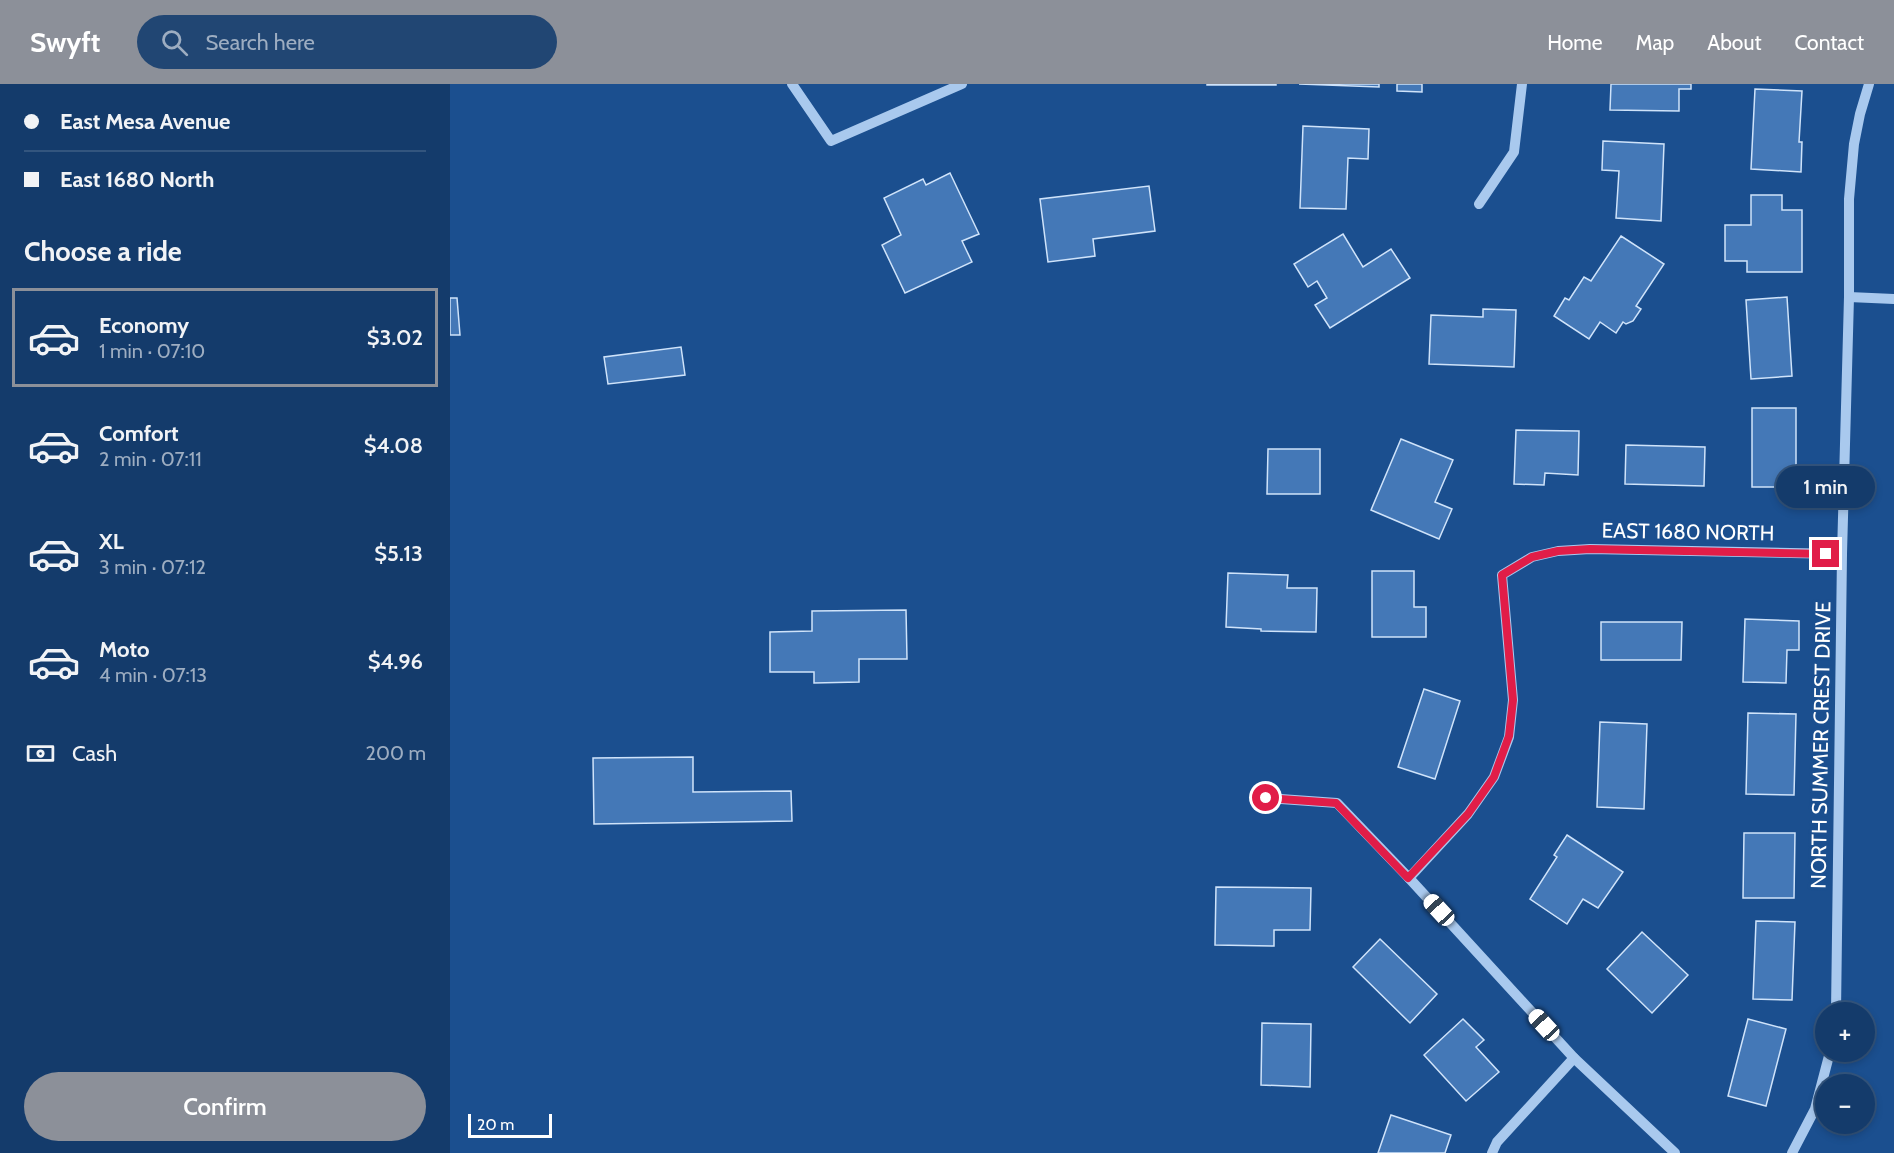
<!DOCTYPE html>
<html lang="en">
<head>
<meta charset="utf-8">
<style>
	:root { --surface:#143b6b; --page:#214673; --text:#f1f3f6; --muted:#9dadc1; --line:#33557e; --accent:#8c9099 }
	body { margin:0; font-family:Cabin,sans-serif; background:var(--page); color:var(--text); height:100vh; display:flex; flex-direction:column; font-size:22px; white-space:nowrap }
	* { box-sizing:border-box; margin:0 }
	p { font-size:20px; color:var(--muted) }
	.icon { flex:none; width:33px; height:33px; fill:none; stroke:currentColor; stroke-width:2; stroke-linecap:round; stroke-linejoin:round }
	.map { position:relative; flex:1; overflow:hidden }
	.sheet { display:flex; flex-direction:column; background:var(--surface); width:450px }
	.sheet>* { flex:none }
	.guide { display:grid; align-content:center; height:132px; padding:0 24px; background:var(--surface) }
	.tools { position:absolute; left:1365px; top:918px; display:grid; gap:12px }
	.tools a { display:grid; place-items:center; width:60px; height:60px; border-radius:50%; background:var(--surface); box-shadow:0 3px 9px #0003,0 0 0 2px var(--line); font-size:30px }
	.scale { position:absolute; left:18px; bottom:15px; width:84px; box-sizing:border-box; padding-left:6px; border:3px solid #fff; border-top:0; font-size:16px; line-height:21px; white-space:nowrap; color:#fff; -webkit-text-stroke:4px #1b4f8f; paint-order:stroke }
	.end { position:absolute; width:27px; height:27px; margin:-14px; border:8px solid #e11d48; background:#fff; box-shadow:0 0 0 3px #fff }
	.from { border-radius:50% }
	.bubble { position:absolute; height:42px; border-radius:21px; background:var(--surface); box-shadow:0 3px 9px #0003,0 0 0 2px var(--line); font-size:20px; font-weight:600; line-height:42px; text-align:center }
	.car { position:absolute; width:18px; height:36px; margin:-18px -9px; border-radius:8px; box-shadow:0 0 4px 2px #0007; background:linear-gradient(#fff 24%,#345 0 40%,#fff 0 76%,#345 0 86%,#fff 0) }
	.guide b { display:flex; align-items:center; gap:21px; height:57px; font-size:22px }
	.guide b+b { border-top:2px solid var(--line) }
	.guide i { width:15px; height:15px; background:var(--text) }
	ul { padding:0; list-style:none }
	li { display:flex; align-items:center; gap:18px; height:99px; margin:0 12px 9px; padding:0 12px; border:3px solid transparent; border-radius:0px }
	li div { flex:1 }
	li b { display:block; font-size:22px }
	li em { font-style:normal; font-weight:600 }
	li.on { border-color:var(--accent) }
	li>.icon { width:54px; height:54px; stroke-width:1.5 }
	h2 { padding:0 24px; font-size:27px; line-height:72px }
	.pay { display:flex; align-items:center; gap:15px; height:66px; padding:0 24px; font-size:22px }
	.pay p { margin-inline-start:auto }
	.button { display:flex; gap:12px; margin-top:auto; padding:12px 24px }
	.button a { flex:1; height:69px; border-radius:36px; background:var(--accent); color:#fff; font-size:24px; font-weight:600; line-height:69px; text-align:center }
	header { display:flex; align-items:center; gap:36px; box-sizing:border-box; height:84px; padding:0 30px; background:var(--accent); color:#fff }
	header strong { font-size:28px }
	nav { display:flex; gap:33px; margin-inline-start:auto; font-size:21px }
	.search { width:420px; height:54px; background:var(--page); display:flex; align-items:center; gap:15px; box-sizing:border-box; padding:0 21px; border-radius:33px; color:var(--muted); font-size:22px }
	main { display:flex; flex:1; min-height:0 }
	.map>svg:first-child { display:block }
	.building { fill:#4478b7; stroke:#cfe3fa; stroke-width:1.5 }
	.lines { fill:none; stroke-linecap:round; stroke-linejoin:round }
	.minor { stroke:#a9c9ee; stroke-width:10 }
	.route { stroke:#e11d48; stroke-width:8 }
	.labels { text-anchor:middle; stroke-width:6; stroke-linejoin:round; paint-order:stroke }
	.street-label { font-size:21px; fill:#fff; stroke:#1b4f8f }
</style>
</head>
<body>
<header>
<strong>Swyft</strong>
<div class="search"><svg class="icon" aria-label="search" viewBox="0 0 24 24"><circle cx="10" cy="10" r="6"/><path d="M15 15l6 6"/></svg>Search here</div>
<nav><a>Home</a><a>Map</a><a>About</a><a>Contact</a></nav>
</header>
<main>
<section class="sheet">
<div class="guide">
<b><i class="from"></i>East Mesa Avenue</b>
<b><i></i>East 1680 North</b>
</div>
<h2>Choose a ride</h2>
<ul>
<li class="on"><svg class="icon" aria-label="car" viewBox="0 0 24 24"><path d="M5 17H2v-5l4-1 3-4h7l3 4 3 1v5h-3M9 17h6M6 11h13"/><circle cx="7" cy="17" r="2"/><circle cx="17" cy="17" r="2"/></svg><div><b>Economy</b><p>1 min · 07:10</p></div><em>$3.02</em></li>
<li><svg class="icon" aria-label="car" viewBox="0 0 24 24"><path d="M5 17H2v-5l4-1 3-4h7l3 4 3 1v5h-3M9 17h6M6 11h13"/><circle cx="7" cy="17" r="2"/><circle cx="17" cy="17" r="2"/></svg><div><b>Comfort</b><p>2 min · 07:11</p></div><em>$4.08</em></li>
<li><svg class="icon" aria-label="car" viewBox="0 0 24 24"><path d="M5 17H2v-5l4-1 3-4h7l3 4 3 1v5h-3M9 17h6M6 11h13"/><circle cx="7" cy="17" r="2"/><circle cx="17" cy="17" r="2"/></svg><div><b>XL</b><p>3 min · 07:12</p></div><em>$5.13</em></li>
<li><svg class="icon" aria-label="car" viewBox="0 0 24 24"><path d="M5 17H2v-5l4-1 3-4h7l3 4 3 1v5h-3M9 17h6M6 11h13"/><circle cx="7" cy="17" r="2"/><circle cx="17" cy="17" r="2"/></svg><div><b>Moto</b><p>4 min · 07:13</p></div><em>$4.96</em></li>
</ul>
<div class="pay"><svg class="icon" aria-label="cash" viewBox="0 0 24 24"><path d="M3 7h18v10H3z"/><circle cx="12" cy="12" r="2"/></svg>Cash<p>200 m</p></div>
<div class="button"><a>Confirm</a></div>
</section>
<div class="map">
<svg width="1444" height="1069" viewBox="0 0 1444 1069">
	<rect width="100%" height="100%" fill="#1b4f8f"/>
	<g class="building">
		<rect x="757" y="0" width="69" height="1"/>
		<polygon points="849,0 929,0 929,3"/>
		<polygon points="947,0 972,0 972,8 947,7"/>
		<polygon points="1161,0 1241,0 1241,5 1229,5 1229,27 1160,26"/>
		<polygon points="1305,5 1352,7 1349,58 1352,58 1351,88 1301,85"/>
		<polygon points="853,42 919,45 918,75 898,74 896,125 850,124"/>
		<polygon points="1153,57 1214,60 1211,137 1166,134 1169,87 1152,86"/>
		<polygon points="500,89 529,150 512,157 522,178 455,209 432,161 451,151 434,114 473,95 476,101"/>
		<polygon points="699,102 705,147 643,155 645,172 598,178 590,115"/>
		<polygon points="1301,111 1332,111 1332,126 1352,126 1352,188 1297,188 1297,177 1275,177 1275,141 1301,141"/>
		<polygon points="893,150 913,183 941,165 960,194 880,244 865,221 877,214 867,197 858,203 844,180"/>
		<polygon points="1171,152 1214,180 1186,222 1191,225 1183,237 1176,240 1173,238 1166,249 1150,238 1139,255 1104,232 1115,214 1119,216 1134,193 1141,197"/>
		<polygon points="1337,213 1342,292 1301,295 1296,216"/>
		<polygon points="0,214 7,214 10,251 0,251"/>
		<polygon points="1033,225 1066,226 1064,283 979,280 981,231 1033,233"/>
		<polygon points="231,263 235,291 158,300 154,273"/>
		<rect x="1302" y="324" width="44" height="79"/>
		<polygon points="1066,346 1129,347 1128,391 1095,389 1094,401 1064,400"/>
		<polygon points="951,355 1003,376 985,418 1002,425 989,455 921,426"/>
		<polygon points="1176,361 1255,363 1254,402 1175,400"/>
		<polygon points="818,365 870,365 870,410 817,410"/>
		<polygon points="922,487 964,487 964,523 976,523 976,553 922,553"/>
		<polygon points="778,489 838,491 837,504 867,504 866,548 811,547 811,545 776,543"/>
		<polygon points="456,526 457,575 409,575 409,598 364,599 364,588 320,588 320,548 362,547 362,527"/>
		<polygon points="1295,535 1349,537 1349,566 1337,566 1336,599 1293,598"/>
		<polygon points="1151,538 1232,538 1231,576 1151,576"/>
		<polygon points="974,605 1010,617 985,695 948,683"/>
		<polygon points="1298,629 1346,630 1344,711 1296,710"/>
		<polygon points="1150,638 1197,640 1194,725 1147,723"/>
		<polygon points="243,673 243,708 341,707 342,737 144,740 143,674"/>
		<polygon points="1294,749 1345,749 1344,814 1293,814"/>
		<polygon points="1117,751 1173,788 1148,824 1133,815 1117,840 1080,815 1107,773 1104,771"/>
		<polygon points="766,803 861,804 860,846 824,846 824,862 765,861"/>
		<polygon points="1306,837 1345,838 1342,916 1303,915"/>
		<polygon points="1192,848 1238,891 1202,929 1157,885"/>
		<polygon points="930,855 987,910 960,939 903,883"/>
		<polygon points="1013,935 1034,956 1026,963 1049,988 1016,1017 974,971"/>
		<polygon points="1298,935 1336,945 1316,1022 1278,1012"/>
		<polygon points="812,939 861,940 860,1003 811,1001"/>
		<polygon points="941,1031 1001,1051 995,1069 928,1069"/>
	</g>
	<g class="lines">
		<g class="minor">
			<polyline points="342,0 381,57 512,0"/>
			<polyline points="1029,120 1064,68 1072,0"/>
			<polyline points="1399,213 1444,215"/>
			<polyline points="816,714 887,719 959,794 1124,974 1225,1069"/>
			<polyline points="959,794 1018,730 1044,693 1059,653 1063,616 1052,491 1082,473 1108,467 1140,465 1392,470"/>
			<polyline points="1386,928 1392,470 1399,213 1399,115 1404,60 1410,30 1419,0"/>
			<polyline points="1042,1069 1047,1058 1124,974"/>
			<polyline points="1342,1069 1365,1025 1380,968"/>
		</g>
	</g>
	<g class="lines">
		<polyline class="route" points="816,714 886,719 958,794 1018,730 1044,693 1059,652 1063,616 1052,491 1082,473 1108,467 1140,465 1376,470"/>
	</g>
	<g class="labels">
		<g class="street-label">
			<text transform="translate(1238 448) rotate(1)" y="7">EAST 1680 NORTH</text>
			<text transform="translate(1371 661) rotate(-89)" y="7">NORTH SUMMER CREST DRIVE</text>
		</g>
	</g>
</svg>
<div class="tools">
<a>+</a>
<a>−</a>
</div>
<div class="scale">20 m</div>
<i class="end from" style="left:816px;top:714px"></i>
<i class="end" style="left:1376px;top:470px"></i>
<div class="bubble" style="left:1326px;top:382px;width:99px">1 min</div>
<i class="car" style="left:989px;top:826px;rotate:317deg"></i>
<i class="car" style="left:1094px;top:941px;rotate:317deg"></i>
</div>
</main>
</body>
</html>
